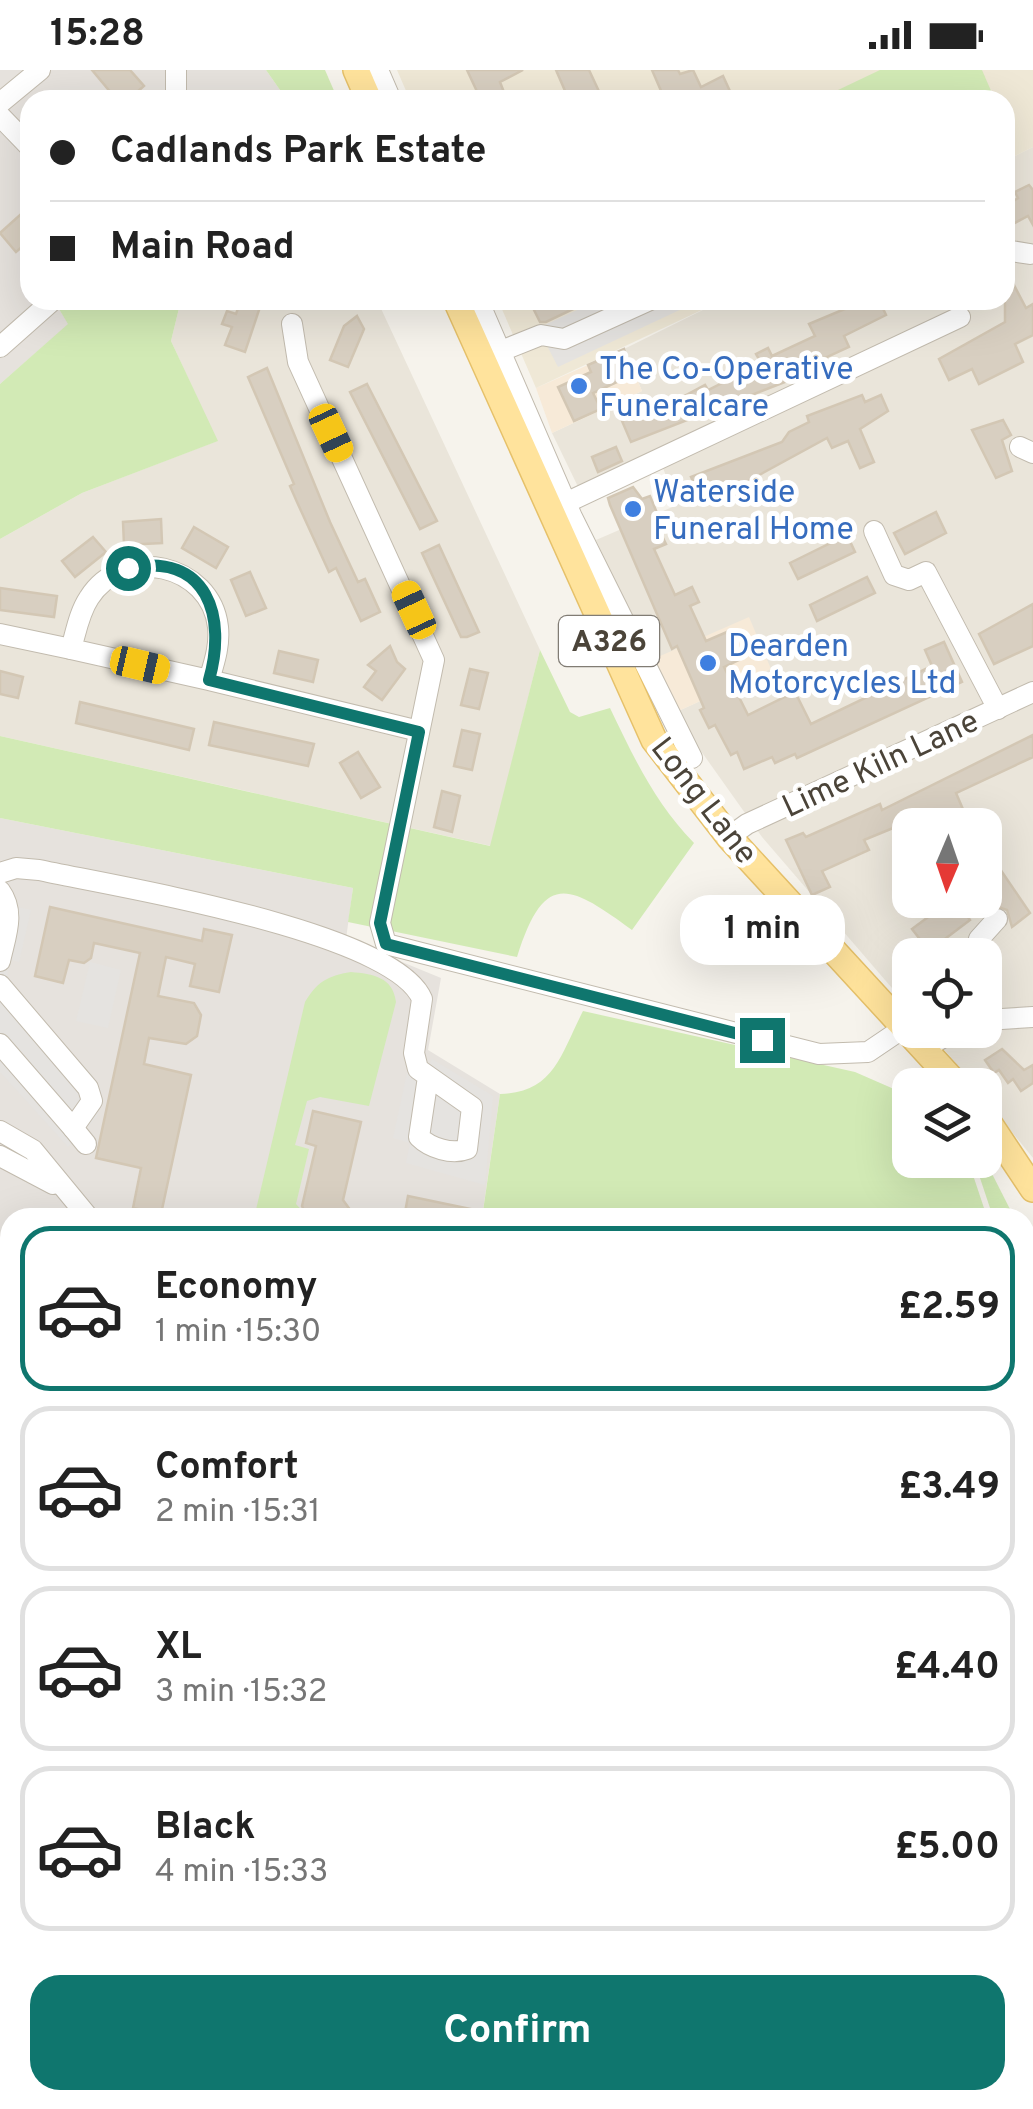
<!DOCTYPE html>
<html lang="en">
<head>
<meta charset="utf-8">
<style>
	:root { --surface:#fff; --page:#f6f6f6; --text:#222; --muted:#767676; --line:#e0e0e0; --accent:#0f766e }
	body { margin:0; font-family:Overpass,sans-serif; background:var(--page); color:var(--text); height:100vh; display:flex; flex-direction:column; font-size:38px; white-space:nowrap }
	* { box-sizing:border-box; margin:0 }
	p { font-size:32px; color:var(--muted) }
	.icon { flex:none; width:55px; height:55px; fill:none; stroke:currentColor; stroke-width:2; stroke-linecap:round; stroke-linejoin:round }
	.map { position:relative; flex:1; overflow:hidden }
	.side { position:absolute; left:0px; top:1138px; width:1035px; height:902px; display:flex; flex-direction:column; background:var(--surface); border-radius:30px 30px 0 0; box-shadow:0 10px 40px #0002 }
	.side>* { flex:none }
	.hud { position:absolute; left:20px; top:20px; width:995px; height:220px; border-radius:30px; box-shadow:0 10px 40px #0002; display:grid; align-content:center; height:220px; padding:0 30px; background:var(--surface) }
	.needle { width:65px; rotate:182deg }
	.buttons { position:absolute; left:892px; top:738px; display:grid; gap:20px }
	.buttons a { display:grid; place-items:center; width:110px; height:110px; border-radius:20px; background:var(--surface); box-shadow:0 10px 40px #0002; font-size:50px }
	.end { position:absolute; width:45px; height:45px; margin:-22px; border:12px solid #0f766e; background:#fff; box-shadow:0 0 0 5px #fff }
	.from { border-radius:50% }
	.bubble { position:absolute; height:70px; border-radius:30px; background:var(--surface); box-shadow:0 10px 40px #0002; font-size:32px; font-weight:700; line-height:70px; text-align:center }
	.car { position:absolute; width:30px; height:60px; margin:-30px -15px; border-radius:12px; box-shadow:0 0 8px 2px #0007; background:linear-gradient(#f5c518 24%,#345 0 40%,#f5c518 0 76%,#345 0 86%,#f5c518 0) }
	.hud b { display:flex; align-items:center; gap:35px; height:95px; font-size:38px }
	.hud b+b { border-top:2px solid var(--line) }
	.hud i { width:25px; height:25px; background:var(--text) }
	ul { padding:18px 0 0; list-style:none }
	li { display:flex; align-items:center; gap:30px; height:165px; margin:0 20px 15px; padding:0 10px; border:5px solid var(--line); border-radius:30px }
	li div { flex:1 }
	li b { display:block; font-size:38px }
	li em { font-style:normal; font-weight:700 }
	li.current { border-color:var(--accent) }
	li>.icon { width:90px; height:90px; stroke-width:1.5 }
	.primary-button { display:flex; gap:20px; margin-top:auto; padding:20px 30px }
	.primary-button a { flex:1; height:115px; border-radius:30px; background:var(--accent); color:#fff; font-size:40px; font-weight:700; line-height:115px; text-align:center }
	.status { display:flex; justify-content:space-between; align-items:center; height:70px; padding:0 50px; background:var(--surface); direction:ltr }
	.status svg { height:28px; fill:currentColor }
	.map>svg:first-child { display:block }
	.residential { fill:#eae5da; fill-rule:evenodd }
	.commercial { fill:#f7ead8 }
	.industrial { fill:#e6e2dd }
	.education { fill:#efe8d6 }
	.green { fill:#d2eab5 }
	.parking { fill:#e5e3e0 }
	.building { fill:#d8cfc1; stroke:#d3c7b4; stroke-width:2.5 }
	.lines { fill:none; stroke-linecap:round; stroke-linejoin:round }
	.minor-casing { stroke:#c2bbae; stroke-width:22 }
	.major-casing { stroke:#e6c16a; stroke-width:28 }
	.minor { stroke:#fff; stroke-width:20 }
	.major { stroke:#ffe39c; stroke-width:25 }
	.route { stroke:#0f766e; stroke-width:12 }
	.shop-dot { fill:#3f7fe0; stroke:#fff; stroke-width:4 }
	.labels { text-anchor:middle; stroke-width:10; stroke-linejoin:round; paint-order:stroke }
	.shield { fill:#fff; stroke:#817c74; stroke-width:2.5 }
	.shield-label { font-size:30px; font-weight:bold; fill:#4b4439 }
	.shop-label { font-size:32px; fill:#366cbe; stroke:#fff; text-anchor:start }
	.street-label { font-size:32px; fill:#4b4439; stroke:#fff }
</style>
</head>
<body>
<div class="status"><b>15:28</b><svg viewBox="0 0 49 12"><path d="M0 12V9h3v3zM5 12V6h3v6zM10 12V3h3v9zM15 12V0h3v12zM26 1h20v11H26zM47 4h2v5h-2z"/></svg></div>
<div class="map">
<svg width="1033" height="2039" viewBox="0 0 1033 2039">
	<rect width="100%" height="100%" fill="#f6f3ec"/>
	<g class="residential">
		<path d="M1033 77V1088L985 1029V1015H974L928 960H985V885H910V939L762 767 674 643 770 599 651 590 596 470 677 435 660 390 582 425 552 363 642 321 624 279 723 230H1005V91ZM910 755H985V830H910Z"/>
		<polygon points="181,230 377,230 540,580 491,776 0,666 0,469 82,423 217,371 171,271"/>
		<polygon points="1033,1825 1033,1977 1025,1981 1025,1836"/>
	</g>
	<g class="commercial">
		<polygon points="624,279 642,321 552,363 536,318"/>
		<polygon points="749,547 771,599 674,643 651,590"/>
	</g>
	<g class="industrial">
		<polygon points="0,0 266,0 287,30 30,30 30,230 71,230 59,239 69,254 0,314"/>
		<polygon points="0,748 353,818 346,869 441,908 428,980 500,1024 482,1147 10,1148 10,1252 0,1260"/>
		<polygon points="295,2030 1020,2030 1020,2039 294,2039"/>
	</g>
	<g class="education">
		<polygon points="397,0 1033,0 1033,77 1005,91 1005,30 410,30"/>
		<polygon points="498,230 723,230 536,318"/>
	</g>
	<g class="green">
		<polygon points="266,0 325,0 338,30 287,30"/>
		<polygon points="880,0 982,0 995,30 817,30"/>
		<polygon points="71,230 181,230 171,271 218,371 82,423 0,469 0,314 68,254 59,239"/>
		<path d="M540 580 570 642 579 647 610 638C634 688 655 733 694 773L632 860C567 812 544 802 517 887L348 852 353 818 0 748V666L490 776Z"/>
		<path d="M351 902C373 904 393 907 396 932L369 1036 320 1027 307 1031 295 1075 309 1079 296 1134 308 1147 254 1148 305 932C317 912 327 906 351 902Z"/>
		<path d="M583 941 855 1002 910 1026V1090H968L987 1147 482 1148 500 1024C554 1023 561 984 583 941Z"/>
		<polygon points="974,1090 985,1090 1014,1147 993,1147"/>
		<polygon points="1025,1166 1033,1177 1033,1281 1025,1252"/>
		<polygon points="10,1252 10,1659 0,1667 0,1260"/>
		<polygon points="1025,1334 1033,1335 1033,1724 1025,1723"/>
		<polygon points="10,1698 10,2030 295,2030 294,2039 0,2039 0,1704"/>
	</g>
	<g class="parking">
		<polygon points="599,230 701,230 558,297 538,258"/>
		<polygon points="8,818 18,837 31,840 19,892 8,889 7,910 94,1008 102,1022 97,1047 68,1077 0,1002 0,824"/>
		<polygon points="90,892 121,900 108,958 76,951"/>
		<polygon points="432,989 493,1026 485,1115 406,1093 410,1073 393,1068 407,1003 424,1004"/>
	</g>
	<g class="building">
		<polygon points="92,0 130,0 144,16 128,30 117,30"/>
		<polygon points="467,0 523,0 500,12 507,30 481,30"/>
		<polygon points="556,0 589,0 603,30 569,30"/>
		<polygon points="652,0 678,0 680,4 693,0 701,17 723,6 734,30 665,30"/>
		<polygon points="1029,115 1033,120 1033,155 1028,146 1005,158 1005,137 1018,128 1015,122"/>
		<polygon points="30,136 30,170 16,182 0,163"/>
		<polygon points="1005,198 1026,238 1033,234 1033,265 1015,274 1023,292 979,314 972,299 949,310 939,289 1005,252"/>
		<polygon points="241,230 260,237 245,282 225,275 232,257 222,254 227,241 236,244"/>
		<polygon points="529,230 592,230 546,252 540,252"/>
		<polygon points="866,230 879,230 886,245 844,266 849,277 805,297 808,303 631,372 622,351 645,341 647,346 705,315 708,320 746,301 760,291 756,284 768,278 772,286 815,266 809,254"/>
		<polygon points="357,246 364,259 348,297 330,290 344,256"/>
		<polygon points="624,279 632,305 593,323 601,339 574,351 558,317 591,302 588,295"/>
		<polygon points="267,298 330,452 358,512 365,509 380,542 361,551 336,498 329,502 297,432 290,416 294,414 248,307"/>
		<polygon points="367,314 437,451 420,459 350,322"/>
		<polygon points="862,325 865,332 881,325 888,341 860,359 874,392 860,398 848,371 832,378 827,368 704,435 691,407 782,372 789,362 809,352 807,346"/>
		<polygon points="1003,350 1011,365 1002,370 1012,401 996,408 972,360"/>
		<polygon points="616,377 622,391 598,402 592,387"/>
		<polygon points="633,417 642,429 650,426 657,443 652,445 666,474 654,479 675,525 692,517 699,532 690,536 706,571 727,562 739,590 724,597 748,645 795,622 811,654 932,596 925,580 944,572 962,612 797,688 795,684 775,693 772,687 744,699 737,682 731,685 715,655 709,658 700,640 704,638 677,576 672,579 610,435 608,428"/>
		<polygon points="936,442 946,463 905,484 894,463"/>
		<polygon points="161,449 162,473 124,475 123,452"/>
		<polygon points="194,457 228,477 216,498 182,478"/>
		<polygon points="847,465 855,482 798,509 790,493"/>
		<polygon points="93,467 106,482 75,507 62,491"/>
		<polygon points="439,475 479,562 467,567 461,567 422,483"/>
		<polygon points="250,502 266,538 246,546 231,510"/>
		<polygon points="867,507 875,523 817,551 810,535"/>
		<polygon points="0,518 57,526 54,547 0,540"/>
		<polygon points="1033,534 1033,576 994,594 979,564"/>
		<polygon points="390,576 397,592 405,599 382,630 364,617 376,601 368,595"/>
		<polygon points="279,581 318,590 313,612 274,603"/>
		<polygon points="470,599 488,603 479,639 461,635"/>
		<polygon points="0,601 23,607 18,628 0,624"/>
		<polygon points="80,632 194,659 189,680 76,653"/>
		<polygon points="214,652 314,674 308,696 209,675"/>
		<polygon points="462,660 480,664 472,700 454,696"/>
		<polygon points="1033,665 1033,687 956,723 965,744 948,752 945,746 924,755 915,749 864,770 869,780 822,801 830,817 812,825 786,770 803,763 806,767 880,734 882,740"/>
		<polygon points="358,682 380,717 361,728 340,693"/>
		<polygon points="442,721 460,726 452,762 434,757"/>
		<polygon points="1000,799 1030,843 1012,857 1007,840 995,836 985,823 985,809"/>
		<polygon points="951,830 985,830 966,844 970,850 929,881 912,859"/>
		<polygon points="50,837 202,871 204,859 232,865 219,922 190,916 195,894 166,887 158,926 194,933 201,945 197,966 186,974 149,968 144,994 191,1005 161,1144 133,1138 141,1098 96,1088 140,883 94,873 91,888 84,893 69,890 63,913 35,906"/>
		<polygon points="1002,979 1024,1000 1033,995 1033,1013 1021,1021 1013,1009 1008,1013 999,1000 994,1003 985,990"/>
		<polygon points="313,1041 361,1052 343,1130 356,1148 308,1148 302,1136 316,1076 306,1073"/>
		<polygon points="408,1126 480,1141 479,1148 404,1148"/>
	</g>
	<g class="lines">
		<g class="minor-casing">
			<g id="minor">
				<polyline points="176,0 176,30"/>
				<polyline points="378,0 391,30"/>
				<polyline points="0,33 40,0"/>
				<polyline points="0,46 30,77"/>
				<polyline points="1005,180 1030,184"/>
				<polyline points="478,230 572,447 692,688"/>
				<polyline points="292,254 298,292 434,590 380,853 386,874 819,984 868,982 905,957"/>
				<polyline points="0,277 53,230"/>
				<polyline points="501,281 541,265 564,269 650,230"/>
				<polyline points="1020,377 1033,383"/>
				<polyline points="555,438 960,247"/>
				<polyline points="874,461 894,505 909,510 926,502 998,639"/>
				<polyline points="0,564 71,579"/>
				<path d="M209 610 71 579C76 562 79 543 89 528 123 474 211 494 218 557 220 576 214 593 209 610L419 661"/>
				<polyline points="729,767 747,754 1033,622"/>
				<path d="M0 803 16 798 39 800C113 816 394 861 422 929L414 983 418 999 472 1037 467 1079C452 1085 430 1078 419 1067L428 1007"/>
				<path d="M0 821C16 843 5 867 0 891"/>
				<polyline points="975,885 979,869 997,849"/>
				<polyline points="0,915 88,1018 92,1031 73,1058 0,974"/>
				<polyline points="890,942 910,925"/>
				<polyline points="985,950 1033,947"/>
				<polyline points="924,979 955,960"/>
				<polyline points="73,1058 86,1074"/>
				<polyline points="0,1061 33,1080 89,1148"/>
				<polyline points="0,1086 53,1114"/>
				<polyline points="0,1247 10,1238"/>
				<polyline points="0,1679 10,1672"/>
				<polyline points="1025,1742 1033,1744"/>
				<polyline points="1025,1821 1033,1814"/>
				<polyline points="772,2039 773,2030"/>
				<polyline points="879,2039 880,2030"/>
				<polyline points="966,2039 968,2030"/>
			</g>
		</g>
		<g class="major-casing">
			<g id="major">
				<polyline points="356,0 369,30"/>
				<polyline points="456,230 654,670 729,767 957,1015"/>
				<polyline points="985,1047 1033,1119"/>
			</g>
		</g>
		<use href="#minor" class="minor"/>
		<use href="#major" class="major"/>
	</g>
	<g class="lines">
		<path class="route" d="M128 498C208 482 227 547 209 610L419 662 380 853 386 874 762 970"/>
	</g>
	<g class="shop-dot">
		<circle cx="579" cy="316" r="10"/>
		<circle cx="633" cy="439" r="10"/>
		<circle cx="708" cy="593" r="10"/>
	</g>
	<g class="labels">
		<rect class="shield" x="559" y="546" width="100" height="50" rx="8"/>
		<g class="shield-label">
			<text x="609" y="581">A326</text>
		</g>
		<g class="shop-label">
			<text x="599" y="309">The Co-Operative<tspan x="599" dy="37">Funeralcare</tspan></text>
			<text x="653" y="432">Waterside<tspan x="653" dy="37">Funeral Home</tspan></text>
			<text x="728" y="586">Dearden<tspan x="728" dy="37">Motorcycles Ltd</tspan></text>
		</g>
		<g class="street-label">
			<text transform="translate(880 693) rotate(-25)" y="11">Lime Kiln Lane</text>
			<text transform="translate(705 730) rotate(52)" y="11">Long Lane</text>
		</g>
	</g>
</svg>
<div class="buttons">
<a><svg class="needle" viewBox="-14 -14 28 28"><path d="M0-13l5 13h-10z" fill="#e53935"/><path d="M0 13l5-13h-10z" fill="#767676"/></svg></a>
<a><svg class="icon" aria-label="locate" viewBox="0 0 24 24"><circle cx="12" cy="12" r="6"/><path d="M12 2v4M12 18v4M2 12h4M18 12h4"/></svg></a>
<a><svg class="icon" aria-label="layers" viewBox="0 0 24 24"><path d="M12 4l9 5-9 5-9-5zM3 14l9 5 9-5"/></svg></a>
</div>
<i class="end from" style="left:128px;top:498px"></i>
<i class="end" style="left:762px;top:970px"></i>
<div class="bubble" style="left:680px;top:825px;width:165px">1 min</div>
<i class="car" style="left:331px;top:363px;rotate:155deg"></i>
<i class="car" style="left:414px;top:540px;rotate:335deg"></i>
<i class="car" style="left:140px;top:595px;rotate:103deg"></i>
<div class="hud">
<b><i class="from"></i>Cadlands Park Estate</b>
<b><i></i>Main Road</b>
</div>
<section class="side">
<ul>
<li class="current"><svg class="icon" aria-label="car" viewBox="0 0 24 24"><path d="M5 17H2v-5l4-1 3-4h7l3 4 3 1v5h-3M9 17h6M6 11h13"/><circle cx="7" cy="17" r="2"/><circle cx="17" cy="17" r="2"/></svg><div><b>Economy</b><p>1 min · 15:30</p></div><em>£2.59</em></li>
<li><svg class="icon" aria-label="car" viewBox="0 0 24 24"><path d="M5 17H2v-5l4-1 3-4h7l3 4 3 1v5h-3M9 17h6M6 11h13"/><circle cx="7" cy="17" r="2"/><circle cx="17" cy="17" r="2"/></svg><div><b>Comfort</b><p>2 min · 15:31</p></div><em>£3.49</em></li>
<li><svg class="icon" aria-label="car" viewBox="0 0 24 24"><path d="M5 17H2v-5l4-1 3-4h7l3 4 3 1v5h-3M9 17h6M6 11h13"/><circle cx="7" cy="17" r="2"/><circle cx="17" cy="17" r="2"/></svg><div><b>XL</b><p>3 min · 15:32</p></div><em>£4.40</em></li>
<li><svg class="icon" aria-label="car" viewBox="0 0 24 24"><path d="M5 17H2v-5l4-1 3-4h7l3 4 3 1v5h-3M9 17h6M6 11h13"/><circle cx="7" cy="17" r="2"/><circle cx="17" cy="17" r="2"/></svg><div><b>Black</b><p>4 min · 15:33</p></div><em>£5.00</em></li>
</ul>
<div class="primary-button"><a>Confirm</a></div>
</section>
</div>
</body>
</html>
